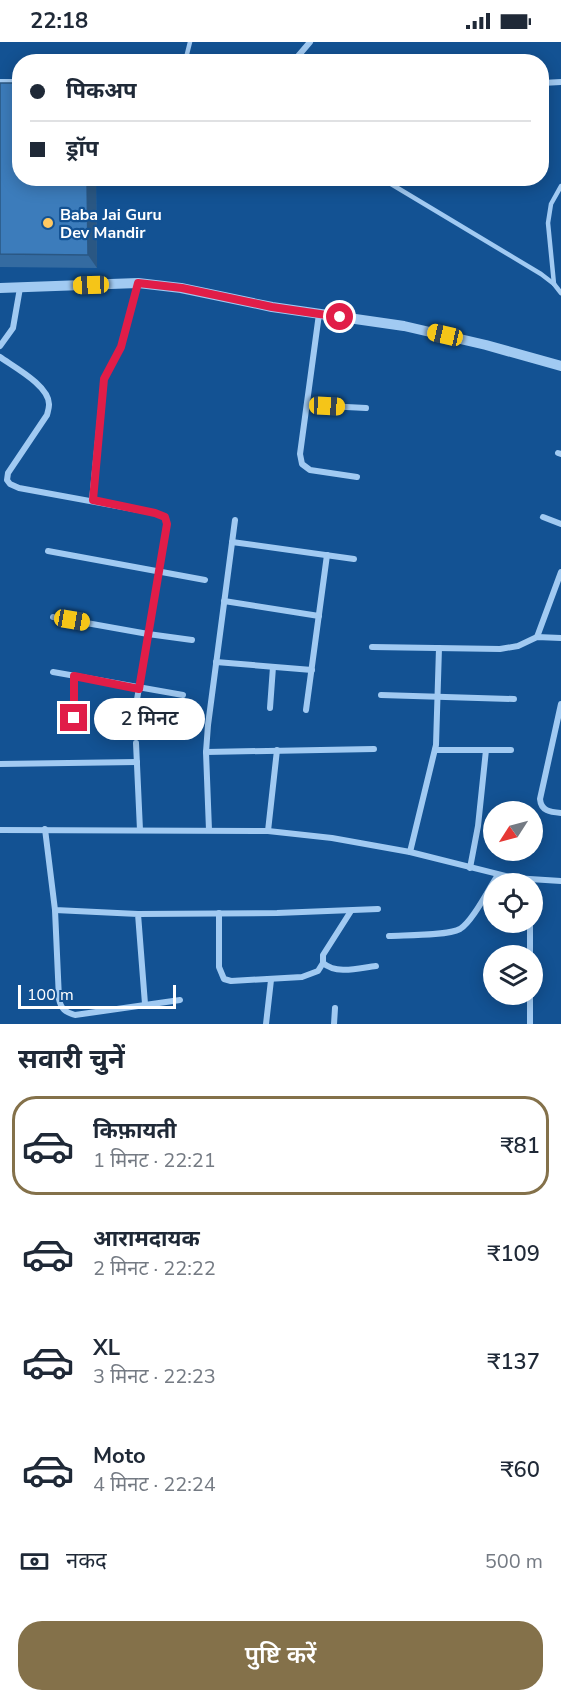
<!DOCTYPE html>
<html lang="hi">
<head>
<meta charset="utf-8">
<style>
	:root { --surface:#fff; --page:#f2f2f3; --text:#1f2937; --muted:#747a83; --line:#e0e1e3; --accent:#84714a }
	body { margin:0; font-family:"Nunito Sans","Noto Sans Devanagari",sans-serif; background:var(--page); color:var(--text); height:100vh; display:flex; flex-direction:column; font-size:22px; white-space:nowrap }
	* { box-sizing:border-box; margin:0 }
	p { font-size:20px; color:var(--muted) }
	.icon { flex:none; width:33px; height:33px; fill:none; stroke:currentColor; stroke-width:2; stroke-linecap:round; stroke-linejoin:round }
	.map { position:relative; height:982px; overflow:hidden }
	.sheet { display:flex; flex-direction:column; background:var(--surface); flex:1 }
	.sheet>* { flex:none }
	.guide { position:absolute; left:12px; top:12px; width:537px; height:132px; border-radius:24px; box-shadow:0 3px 15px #0003; display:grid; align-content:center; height:132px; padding:0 18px; background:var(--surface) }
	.needle { width:39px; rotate:234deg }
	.buttons { position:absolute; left:483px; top:759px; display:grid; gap:12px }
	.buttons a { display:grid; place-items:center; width:60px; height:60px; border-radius:50%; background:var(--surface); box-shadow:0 3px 15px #0003; font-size:30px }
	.scale { position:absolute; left:18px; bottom:15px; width:158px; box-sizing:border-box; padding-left:6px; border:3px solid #fff; border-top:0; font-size:16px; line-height:21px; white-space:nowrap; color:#fff; -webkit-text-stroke:4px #135293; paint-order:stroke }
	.end { position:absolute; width:27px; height:27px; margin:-14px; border:8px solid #e11d48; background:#fff; box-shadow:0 0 0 3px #fff }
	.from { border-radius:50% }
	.bubble { position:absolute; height:42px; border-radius:21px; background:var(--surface); box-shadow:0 3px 15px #0003; font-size:20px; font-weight:600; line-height:42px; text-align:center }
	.car { position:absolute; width:18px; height:36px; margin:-18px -9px; border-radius:8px; box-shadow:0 0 4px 2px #0007; background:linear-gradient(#f5c518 24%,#345 0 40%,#f5c518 0 76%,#345 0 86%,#f5c518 0) }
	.guide b { display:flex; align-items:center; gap:21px; height:57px; font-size:22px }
	.guide b+b { border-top:2px solid var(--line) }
	.guide i { width:15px; height:15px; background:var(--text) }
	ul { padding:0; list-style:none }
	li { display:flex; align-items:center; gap:18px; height:99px; margin:0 12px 9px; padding:0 6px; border:3px solid transparent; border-radius:24px }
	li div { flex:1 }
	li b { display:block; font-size:22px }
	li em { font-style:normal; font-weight:600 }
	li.active { border-color:var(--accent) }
	li>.icon { width:54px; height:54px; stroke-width:1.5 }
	h2 { padding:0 18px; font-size:27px; line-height:72px }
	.pay { display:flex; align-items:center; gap:15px; height:66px; padding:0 18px; font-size:22px }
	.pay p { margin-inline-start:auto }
	.action { display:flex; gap:12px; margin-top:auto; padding:12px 18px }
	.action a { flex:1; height:69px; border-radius:24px; background:var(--accent); color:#fff; font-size:24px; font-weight:600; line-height:69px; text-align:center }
	.status { display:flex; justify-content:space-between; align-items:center; height:42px; padding:0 30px; background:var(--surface); direction:ltr }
	.status svg { height:16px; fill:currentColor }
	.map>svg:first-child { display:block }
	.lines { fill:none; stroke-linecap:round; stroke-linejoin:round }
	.service { stroke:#a1caf2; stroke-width:4.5 }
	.minor { stroke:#a1caf2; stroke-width:6 }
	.tertiary { stroke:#a1caf2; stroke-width:10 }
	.wall { fill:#346ba1 }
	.shaded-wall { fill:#2a5783 }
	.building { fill:#3c7cbb; stroke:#2a5783; stroke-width:1.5 }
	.route { stroke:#e11d48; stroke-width:8 }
	.poi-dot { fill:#ffc962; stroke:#135293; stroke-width:2 }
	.labels { text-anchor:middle; stroke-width:4.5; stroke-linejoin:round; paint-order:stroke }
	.poi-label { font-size:16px; font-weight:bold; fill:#fff; stroke:#135293; text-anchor:start }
</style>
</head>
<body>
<div class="status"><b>22:18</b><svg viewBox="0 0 49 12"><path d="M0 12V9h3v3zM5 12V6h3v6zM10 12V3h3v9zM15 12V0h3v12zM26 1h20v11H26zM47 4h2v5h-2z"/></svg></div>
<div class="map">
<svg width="561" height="982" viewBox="0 0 561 982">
	<rect width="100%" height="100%" fill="#135293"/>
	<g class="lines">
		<g class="service">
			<polyline points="185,20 190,0"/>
			<polyline points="381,136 541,232 554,242 561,251"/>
			<polyline points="554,242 548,181 551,162 561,144"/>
		</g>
		<g class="minor">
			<polyline points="293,20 310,0"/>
			<polyline points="0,40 20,40"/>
			<polyline points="542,41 561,40"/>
			<polyline points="319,272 300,412 302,422 310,428 357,435"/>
			<polyline points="0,304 13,286 20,246"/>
			<path d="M0 315C14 325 50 344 49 363 49 366 48 369 47 373L8 431 7 438 10 442 19 446 155 471 165 475 167 482 134 675"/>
			<polyline points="307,363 366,366"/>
			<polyline points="558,411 561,412"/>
			<polyline points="92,458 104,337 121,305 138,241"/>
			<polyline points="543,475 561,482"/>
			<polyline points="232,500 354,517"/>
			<polyline points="48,509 205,538"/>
			<polyline points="224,559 319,574"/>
			<polyline points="53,575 148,592 192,598"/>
			<polyline points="537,595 561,530"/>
			<polyline points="372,605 500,607 518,604 537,595 561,596"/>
			<polyline points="216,620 312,628"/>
			<polyline points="53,630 183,653"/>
			<polyline points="381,653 514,657"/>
			<path d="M561 662 540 757C541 769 550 770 561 771"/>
			<polyline points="270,666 273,625"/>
			<polyline points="306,668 327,513"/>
			<polyline points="74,676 74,634"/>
			<polyline points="136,701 140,788"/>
			<polyline points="435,708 511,708"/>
			<polyline points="206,710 374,707"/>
			<polyline points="0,722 137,720"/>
			<polyline points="45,787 55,868 138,872 145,962"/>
			<polyline points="0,788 268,789 332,796 410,810 514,836 561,839"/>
			<polyline points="209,788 206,710 208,683 235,478"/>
			<polyline points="268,789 277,708"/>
			<polyline points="410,810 436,703 439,606"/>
			<polyline points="470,826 478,784 486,708"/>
			<path d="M55 868 59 957C61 967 65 970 75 973L180 958"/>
			<path d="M351 869 323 913V921C337 933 359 926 376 924"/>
			<polyline points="219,871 219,925 224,937 231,939 302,935 318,929 323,921"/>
			<polyline points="138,872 277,871 378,867"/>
			<polyline points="530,880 530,914"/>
			<path d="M389 894C405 893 447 894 460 887 473 879 489 846 498 833"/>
			<polyline points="530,952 530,982"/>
			<polyline points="266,982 271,938"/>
			<polyline points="334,982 335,966"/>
		</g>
		<polyline class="tertiary" points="0,246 138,241 181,246 272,265 404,284 486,303 561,324"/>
	</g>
	<polygon class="wall" points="0,41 20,136 96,136 97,226 0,225"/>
	<polygon class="shaded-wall" points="87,136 96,136 97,226 88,213"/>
	<polygon class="building" points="0,41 20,41 20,136 87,136 88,213 0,212"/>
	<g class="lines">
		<polyline class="route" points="74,676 74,634 139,647 167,482 165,475 155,471 93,458 104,337 121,305 138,241 182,246 272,265 340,275"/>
	</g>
	<circle class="poi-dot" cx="48" cy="181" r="6"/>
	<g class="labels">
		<g class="poi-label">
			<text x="60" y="178">Baba Jai Guru<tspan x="60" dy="18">Dev Mandir</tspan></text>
		</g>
	</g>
</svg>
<div class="buttons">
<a><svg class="needle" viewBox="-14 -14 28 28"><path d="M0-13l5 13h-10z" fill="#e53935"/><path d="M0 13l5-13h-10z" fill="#747a83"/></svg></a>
<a><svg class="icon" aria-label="locate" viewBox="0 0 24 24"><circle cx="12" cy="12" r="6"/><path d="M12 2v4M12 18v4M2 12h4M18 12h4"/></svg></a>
<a><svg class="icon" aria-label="layers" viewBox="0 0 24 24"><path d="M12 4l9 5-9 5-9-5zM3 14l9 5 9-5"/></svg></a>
</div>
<div class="scale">100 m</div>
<i class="end from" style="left:340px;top:275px"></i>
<i class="end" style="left:74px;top:676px"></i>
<div class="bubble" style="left:94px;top:656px;width:111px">2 मिनट</div>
<i class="car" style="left:91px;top:243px;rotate:268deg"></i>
<i class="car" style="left:445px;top:293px;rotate:283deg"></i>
<i class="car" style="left:327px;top:364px;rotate:93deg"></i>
<i class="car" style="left:72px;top:578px;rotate:100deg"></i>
<div class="guide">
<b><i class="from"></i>पिकअप</b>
<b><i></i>ड्रॉप</b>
</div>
</div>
<section class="sheet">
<h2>सवारी चुनें</h2>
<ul>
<li class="active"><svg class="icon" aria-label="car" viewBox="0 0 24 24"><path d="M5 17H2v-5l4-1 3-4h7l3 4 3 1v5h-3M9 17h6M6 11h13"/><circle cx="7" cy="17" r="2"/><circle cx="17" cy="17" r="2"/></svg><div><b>किफ़ायती</b><p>1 मिनट · 22:21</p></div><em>₹81</em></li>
<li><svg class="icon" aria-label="car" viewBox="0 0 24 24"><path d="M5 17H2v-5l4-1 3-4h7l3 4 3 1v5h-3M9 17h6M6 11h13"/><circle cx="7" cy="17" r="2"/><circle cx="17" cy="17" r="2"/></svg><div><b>आरामदायक</b><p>2 मिनट · 22:22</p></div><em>₹109</em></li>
<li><svg class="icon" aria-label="car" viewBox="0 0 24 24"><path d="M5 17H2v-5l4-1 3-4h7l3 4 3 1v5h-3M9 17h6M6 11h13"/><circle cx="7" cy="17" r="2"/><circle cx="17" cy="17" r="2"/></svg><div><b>XL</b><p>3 मिनट · 22:23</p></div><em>₹137</em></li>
<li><svg class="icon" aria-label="car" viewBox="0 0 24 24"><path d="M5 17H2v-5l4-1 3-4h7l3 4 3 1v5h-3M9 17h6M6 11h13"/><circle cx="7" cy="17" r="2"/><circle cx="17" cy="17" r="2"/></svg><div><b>Moto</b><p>4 मिनट · 22:24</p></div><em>₹60</em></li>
</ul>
<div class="pay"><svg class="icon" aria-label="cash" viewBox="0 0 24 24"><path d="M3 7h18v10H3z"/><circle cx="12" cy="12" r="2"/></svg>नकद<p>500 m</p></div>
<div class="action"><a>पुष्टि करें</a></div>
</section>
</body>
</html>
